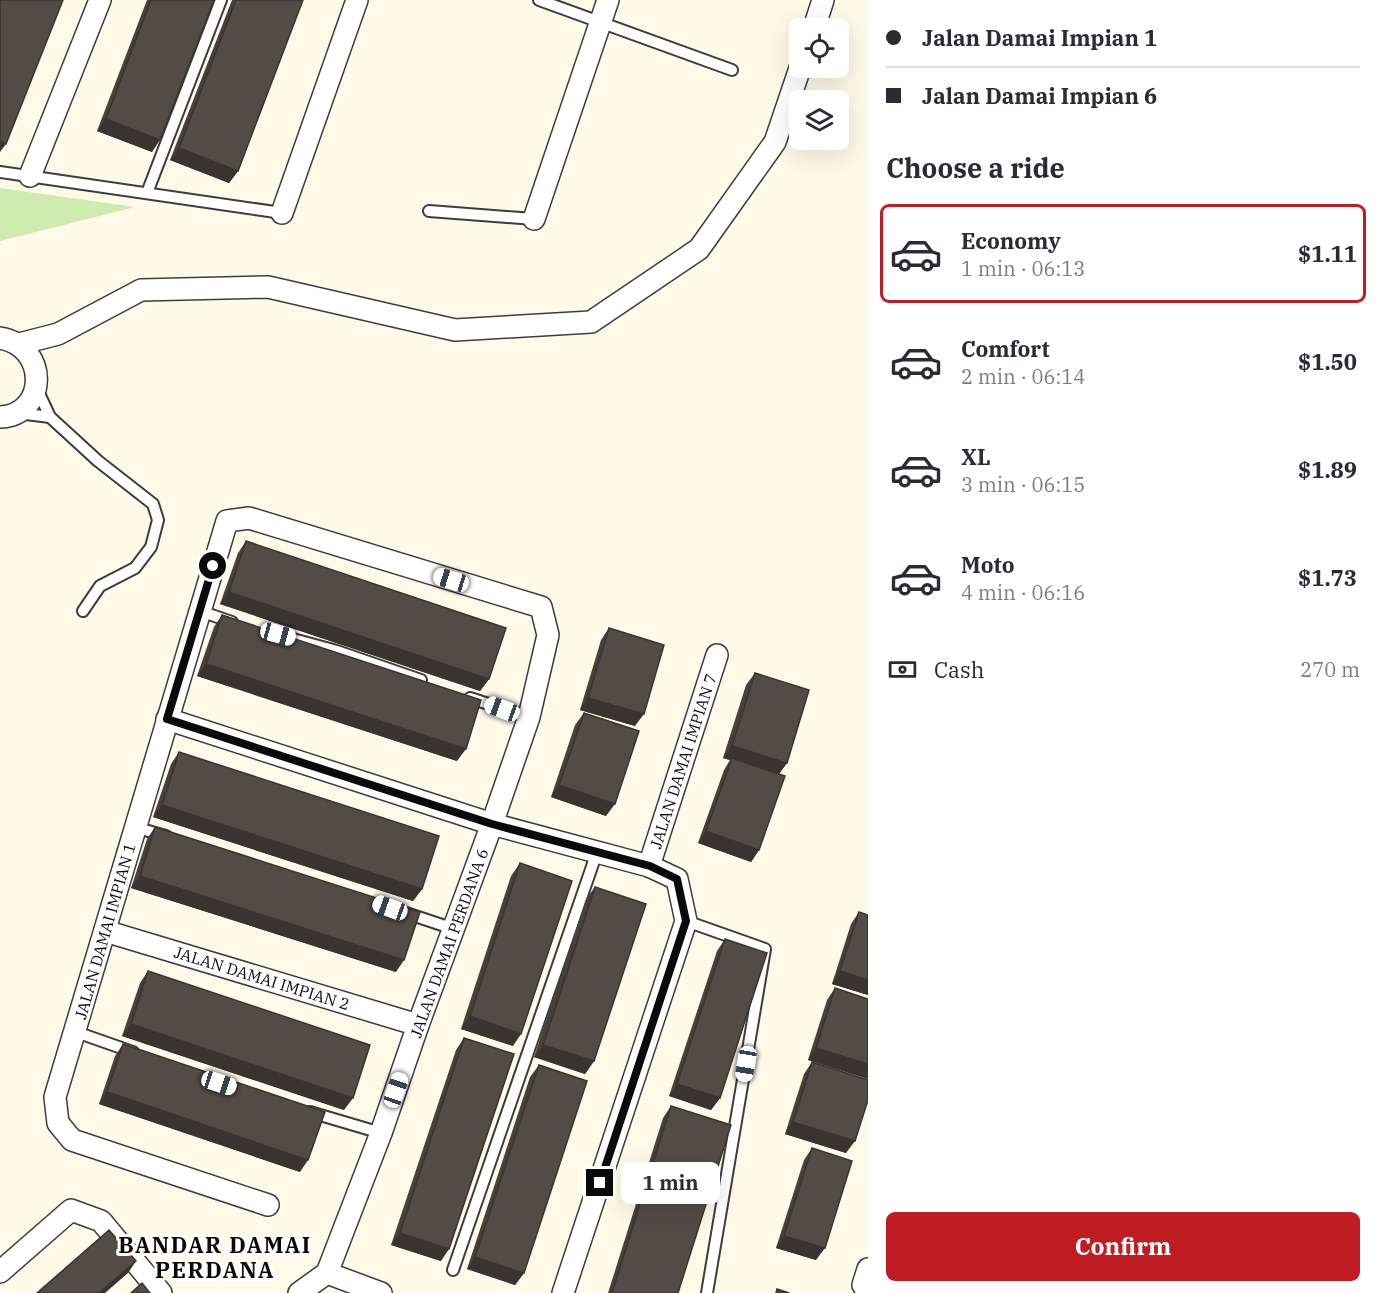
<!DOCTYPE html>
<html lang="en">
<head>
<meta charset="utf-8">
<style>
	:root { --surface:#fff; --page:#f2f2f3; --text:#2b2b33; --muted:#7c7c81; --line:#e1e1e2; --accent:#c01c24 }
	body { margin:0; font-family:"IBM Plex Serif",serif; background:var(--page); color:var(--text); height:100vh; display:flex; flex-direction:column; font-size:22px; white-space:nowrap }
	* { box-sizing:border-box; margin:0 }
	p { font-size:20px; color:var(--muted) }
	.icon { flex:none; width:33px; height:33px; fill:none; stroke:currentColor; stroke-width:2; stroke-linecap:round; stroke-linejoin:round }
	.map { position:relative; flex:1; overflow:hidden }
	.drawer { display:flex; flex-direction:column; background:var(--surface); width:510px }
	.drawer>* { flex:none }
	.guide { display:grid; align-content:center; height:132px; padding:0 18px; background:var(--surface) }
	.controls { position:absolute; left:789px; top:18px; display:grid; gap:12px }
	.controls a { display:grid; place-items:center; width:60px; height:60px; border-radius:9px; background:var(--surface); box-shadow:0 6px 24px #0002; font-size:30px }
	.end { position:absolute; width:27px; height:27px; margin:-14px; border:8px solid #0a0a0a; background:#fff; box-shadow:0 0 0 3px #fff }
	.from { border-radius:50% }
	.bubble { position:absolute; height:42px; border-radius:9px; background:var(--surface); box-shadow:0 6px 24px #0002; font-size:20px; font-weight:700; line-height:42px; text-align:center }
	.car { position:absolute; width:18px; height:36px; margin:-18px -9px; border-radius:8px; box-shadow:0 0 4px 2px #0007; background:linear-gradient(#fff 24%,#345 0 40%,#fff 0 76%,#345 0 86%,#fff 0) }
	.guide b { display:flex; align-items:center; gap:21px; height:57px; font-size:22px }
	.guide b+b { border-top:2px solid var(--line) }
	.guide i { width:15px; height:15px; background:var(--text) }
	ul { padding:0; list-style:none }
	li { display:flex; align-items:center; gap:18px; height:99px; margin:0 12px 9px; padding:0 6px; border:3px solid transparent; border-radius:9px }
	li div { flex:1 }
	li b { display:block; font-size:22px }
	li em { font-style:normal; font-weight:700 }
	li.on { border-color:var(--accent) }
	li>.icon { width:54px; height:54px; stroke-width:1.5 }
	h2 { padding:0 18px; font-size:27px; line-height:72px }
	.pay { display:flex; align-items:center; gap:15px; height:66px; padding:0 18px; font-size:22px }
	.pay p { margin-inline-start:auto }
	.primary-button { display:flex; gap:12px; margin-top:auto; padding:12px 18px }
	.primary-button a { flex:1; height:69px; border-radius:9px; background:var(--accent); color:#fff; font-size:24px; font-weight:700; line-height:69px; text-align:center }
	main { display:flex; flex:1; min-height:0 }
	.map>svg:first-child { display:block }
	.park { fill:#ceebb0 }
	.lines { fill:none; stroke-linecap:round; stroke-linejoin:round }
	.service-casing { stroke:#3d3d3d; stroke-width:14 }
	.minor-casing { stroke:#3d3d3d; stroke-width:24 }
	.service { stroke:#fff; stroke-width:10 }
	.minor { stroke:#fff; stroke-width:21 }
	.wall { fill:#47403c }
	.shaded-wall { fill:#3a3431 }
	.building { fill:#534b46; stroke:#3a3431; stroke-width:1.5 }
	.route { stroke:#0a0a0a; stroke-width:8 }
	.labels { text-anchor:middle; stroke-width:6; stroke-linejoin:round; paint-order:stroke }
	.street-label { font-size:16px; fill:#0a0a0a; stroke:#fff }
	.district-label { font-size:22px; font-weight:bold; letter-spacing:1.5px; fill:#0a0a0a; stroke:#fff }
</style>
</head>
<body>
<main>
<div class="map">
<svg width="868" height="1293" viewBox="0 0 868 1293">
	<rect width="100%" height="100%" fill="#fffae7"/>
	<polygon class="park" points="0,188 135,207 0,241"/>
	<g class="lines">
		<g class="service-casing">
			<g id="service">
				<polyline points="539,0 732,70"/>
				<polyline points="0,172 282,213"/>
				<polyline points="147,193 221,0"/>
				<polyline points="429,211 534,219"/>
				<polyline points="37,389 50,417 98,461 153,504 158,520 151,547 135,568 100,586 83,611"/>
				<polyline points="18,413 50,417"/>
				<polyline points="200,611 232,622"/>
				<polyline points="293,639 337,651 421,680"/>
				<polyline points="470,698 529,717"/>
				<polyline points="134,827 166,836"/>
				<polyline points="406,913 454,929"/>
				<polyline points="686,921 765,949 707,1293"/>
				<polyline points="76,1032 133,1052"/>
				<polyline points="310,1112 381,1133"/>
				<polyline points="453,1270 597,852"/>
			</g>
		</g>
		<g class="minor-casing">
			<g id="minor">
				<polyline points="814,28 823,0"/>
				<polyline points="30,176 100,0"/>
				<polyline points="282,213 357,0"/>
				<polyline points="534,219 608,0"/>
				<path d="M0 338C49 346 48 415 0 417"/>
				<polyline points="19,344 58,334 141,290 268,287 455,330 591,322 699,249 775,142 800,68"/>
				<polyline points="167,719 492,824 649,866 677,879 686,921 563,1293"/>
				<polyline points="649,866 717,655"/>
				<polyline points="105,931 418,1025"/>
				<polyline points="268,1205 72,1140 58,1123 55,1097 227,521 249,518 541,607 548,635 529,717 492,824 418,1025 381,1133 327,1273"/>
				<polyline points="868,1269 863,1285 868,1292"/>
				<polyline points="0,1272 71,1210 101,1221 161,1293"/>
				<polyline points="327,1273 381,1293"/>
				<polyline points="299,1293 327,1273"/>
			</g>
		</g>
		<use href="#service" class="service"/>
		<use href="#minor" class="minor"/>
	</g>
	<g class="wall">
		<polygon points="147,0 214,0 152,152 97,131"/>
		<polygon points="232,0 303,0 238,171 229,183 170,160"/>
		<polygon points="246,541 489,679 480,691 220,604 238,553"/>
		<polygon points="222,615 457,761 197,676 214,627"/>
		<polygon points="609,628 635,726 580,710 601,640"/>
		<polygon points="755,673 787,763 779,774 759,850 751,862 698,843 724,770 730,760 723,758 746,685"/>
		<polygon points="584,713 606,816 551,797 575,725"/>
		<polygon points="179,752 422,889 413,901 153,817 171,764"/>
		<polygon points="155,827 396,972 131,888 147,839"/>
		<polygon points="520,863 513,1046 461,1029 511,876"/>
		<polygon points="595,887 594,1061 585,1074 534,1057 586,899"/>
		<polygon points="859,912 868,995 832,984 851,924"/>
		<polygon points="725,939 720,1098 711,1110 669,1096 717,951"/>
		<polygon points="148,971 344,1110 122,1036 140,983"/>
		<polygon points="835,988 868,999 868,1079 808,1060 827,1000"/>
		<polygon points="464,1038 441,1261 391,1245 456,1050"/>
		<polygon points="123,1044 300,1172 99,1104 115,1056"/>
		<polygon points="812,1062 846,1153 785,1134 804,1074"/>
		<polygon points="539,1065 524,1273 515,1285 467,1269 530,1077"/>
		<polygon points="671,1106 678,1293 608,1293 663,1118"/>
		<polygon points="812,1148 816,1260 776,1248 804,1160"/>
	</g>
	<g class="shaded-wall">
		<polygon points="106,119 160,140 152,152 97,131"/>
		<polygon points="0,141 6,144 0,152"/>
		<polygon points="179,148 238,171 229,183 170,160"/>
		<polygon points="229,592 489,679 480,691 220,604"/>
		<polygon points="206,664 466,749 457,761 197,676"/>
		<polygon points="588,698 644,714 635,726 580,710"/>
		<polygon points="732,746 787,763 778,775 732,758 730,760 723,758"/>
		<polygon points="559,785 615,804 606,816 551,797"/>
		<polygon points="162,805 422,889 413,901 153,817"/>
		<polygon points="706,831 759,850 751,862 698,843"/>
		<polygon points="140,876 404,960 396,972 131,888"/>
		<polygon points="840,971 868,980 868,995 832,984"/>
		<polygon points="470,1016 521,1034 513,1046 461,1029"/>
		<polygon points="131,1024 353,1098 344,1110 122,1036"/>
		<polygon points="543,1045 594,1061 585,1074 534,1057"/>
		<polygon points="816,1048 868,1064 868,1079 808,1060"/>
		<polygon points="677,1084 720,1098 711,1110 669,1096"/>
		<polygon points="107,1092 308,1160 300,1172 99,1104"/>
		<polygon points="793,1122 855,1141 846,1153 785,1134"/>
		<polygon points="400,1233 449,1249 441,1261 391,1245"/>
		<polygon points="784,1236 825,1248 816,1260 776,1248"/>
		<polygon points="475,1257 524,1273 515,1285 467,1269"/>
		<polygon points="136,1261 128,1273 105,1293 99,1293"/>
	</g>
	<g class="building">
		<polygon points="0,0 63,0 6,144 0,141"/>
		<polygon points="151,0 214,0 160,140 106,119"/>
		<polygon points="236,0 303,0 238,171 179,148"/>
		<polygon points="246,541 506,628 489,679 229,592"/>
		<polygon points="222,615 481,700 466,749 206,664"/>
		<polygon points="609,628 664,645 644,714 588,698"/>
		<polygon points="755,673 809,690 787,763 732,746"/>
		<polygon points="584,713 639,731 615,804 559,785"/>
		<polygon points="179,752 439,836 422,889 162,805"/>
		<polygon points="732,758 785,776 759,850 706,831"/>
		<polygon points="155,827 420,912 404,960 140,876"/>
		<polygon points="520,863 572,881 521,1034 470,1016"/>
		<polygon points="595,887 646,904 594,1061 543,1045"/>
		<polygon points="859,912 868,915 868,980 840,971"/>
		<polygon points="725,939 767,953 720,1098 677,1084"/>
		<polygon points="148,971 370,1045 353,1098 131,1024"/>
		<polygon points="835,988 868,999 868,1064 816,1048"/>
		<polygon points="464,1038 514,1054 449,1249 400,1233"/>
		<polygon points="123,1044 325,1112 308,1160 107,1092"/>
		<polygon points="812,1062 868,1080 868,1100 855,1141 793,1122"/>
		<polygon points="539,1065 587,1081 524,1273 475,1257"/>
		<polygon points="671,1106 731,1125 678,1293 612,1293"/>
		<polygon points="812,1148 852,1161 825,1248 784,1236"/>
		<polygon points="109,1230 136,1261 99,1293 37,1293"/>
		<polygon points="142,1283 150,1293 131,1293"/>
		<polygon points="777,1289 789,1293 776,1293"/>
	</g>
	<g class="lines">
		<polyline class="route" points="213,566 167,719 492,824 650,866 677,879 686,921 600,1183"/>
	</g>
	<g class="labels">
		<g class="street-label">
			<text transform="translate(683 761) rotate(-72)" y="6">JALAN DAMAI IMPIAN 7</text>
			<text transform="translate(105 931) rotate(-74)" y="6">JALAN DAMAI IMPIAN 1</text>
			<text transform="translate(449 943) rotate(-70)" y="6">JALAN DAMAI PERDANA 6</text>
			<text transform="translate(262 978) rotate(17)" y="6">JALAN DAMAI IMPIAN 2</text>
		</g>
		<g class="district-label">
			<text x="215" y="1253">BANDAR DAMAI<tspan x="215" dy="25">PERDANA</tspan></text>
		</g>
	</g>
</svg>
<div class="controls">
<a><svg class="icon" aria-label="locate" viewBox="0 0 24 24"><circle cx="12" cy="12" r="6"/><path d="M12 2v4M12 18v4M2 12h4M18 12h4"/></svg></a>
<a><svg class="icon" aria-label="layers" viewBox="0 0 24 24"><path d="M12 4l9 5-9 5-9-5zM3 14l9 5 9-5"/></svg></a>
</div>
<i class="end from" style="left:213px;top:566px"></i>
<i class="end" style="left:600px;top:1183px"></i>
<div class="bubble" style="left:621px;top:1162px;width:99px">1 min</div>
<i class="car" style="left:451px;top:580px;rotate:287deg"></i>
<i class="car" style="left:278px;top:634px;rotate:105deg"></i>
<i class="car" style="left:502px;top:709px;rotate:290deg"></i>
<i class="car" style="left:390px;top:908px;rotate:290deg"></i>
<i class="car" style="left:746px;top:1064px;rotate:190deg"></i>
<i class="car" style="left:219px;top:1083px;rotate:108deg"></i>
<i class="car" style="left:396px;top:1090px;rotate:19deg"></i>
</div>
<section class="drawer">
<div class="guide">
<b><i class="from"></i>Jalan Damai Impian 1</b>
<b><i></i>Jalan Damai Impian 6</b>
</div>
<h2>Choose a ride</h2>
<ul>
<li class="on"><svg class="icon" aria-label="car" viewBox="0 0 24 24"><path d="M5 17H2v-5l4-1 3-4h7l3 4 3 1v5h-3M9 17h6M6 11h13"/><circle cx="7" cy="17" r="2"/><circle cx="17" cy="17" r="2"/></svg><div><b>Economy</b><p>1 min · 06:13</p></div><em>$1.11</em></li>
<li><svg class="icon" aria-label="car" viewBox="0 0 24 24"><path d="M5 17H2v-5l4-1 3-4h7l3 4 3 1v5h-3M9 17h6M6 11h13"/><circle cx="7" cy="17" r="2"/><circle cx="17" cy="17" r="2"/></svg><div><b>Comfort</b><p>2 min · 06:14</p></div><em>$1.50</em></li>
<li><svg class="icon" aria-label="car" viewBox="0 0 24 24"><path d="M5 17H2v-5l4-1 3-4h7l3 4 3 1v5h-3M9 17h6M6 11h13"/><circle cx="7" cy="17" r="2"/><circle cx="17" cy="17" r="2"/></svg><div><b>XL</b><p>3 min · 06:15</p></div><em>$1.89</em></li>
<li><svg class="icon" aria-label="car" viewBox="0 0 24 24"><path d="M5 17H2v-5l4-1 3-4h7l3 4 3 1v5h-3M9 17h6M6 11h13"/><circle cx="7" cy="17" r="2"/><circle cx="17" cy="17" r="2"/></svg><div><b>Moto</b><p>4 min · 06:16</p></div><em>$1.73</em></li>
</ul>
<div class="pay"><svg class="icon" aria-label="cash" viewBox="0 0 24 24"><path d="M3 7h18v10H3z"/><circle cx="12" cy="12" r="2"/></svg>Cash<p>270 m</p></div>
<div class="primary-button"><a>Confirm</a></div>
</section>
</main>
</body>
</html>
